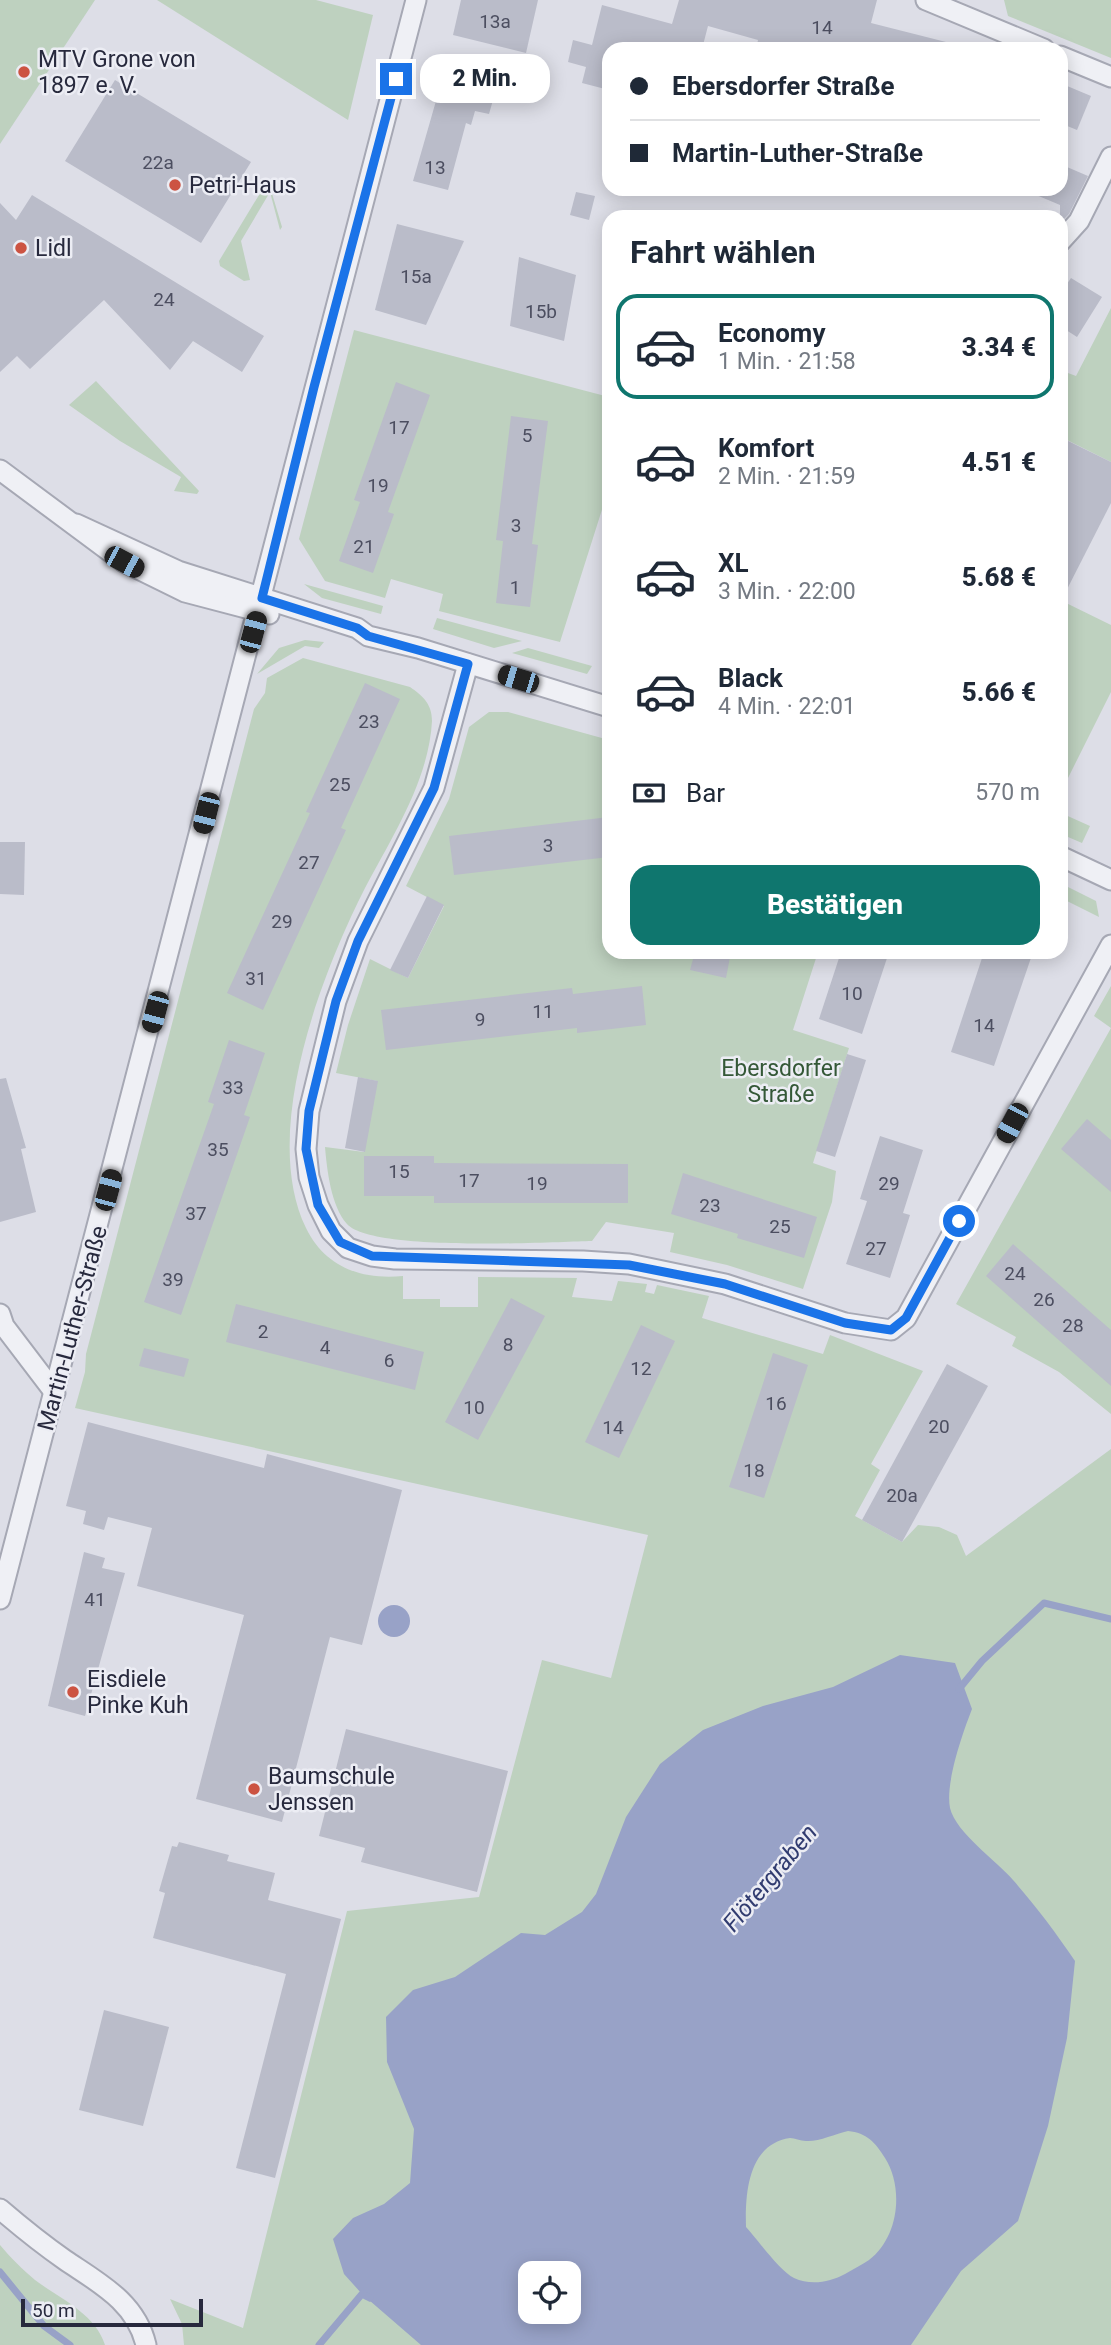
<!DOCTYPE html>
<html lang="de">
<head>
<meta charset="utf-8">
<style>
	:root { --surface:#fff; --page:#f2f2f3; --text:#1f2937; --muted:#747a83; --line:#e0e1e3; --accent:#0f766e }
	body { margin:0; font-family:Roboto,sans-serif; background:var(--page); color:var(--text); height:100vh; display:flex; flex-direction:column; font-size:26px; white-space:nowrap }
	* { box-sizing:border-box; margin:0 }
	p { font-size:23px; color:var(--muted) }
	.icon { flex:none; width:38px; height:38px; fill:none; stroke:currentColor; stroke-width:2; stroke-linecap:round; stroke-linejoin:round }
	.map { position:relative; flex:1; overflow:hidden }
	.details { position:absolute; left:602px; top:210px; width:466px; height:749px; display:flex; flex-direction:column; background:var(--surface); border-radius:21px; box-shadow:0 4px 18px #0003 }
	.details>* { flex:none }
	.top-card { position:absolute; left:602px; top:42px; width:466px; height:154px; border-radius:21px; box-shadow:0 4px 18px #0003; display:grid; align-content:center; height:154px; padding:0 28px; background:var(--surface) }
	.controls { position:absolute; left:518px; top:2261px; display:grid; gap:14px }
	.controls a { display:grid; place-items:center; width:63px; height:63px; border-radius:14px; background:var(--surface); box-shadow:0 4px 18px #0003; font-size:35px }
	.scale { position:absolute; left:21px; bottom:18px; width:182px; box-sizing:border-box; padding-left:7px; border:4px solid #27293d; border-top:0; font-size:19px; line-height:24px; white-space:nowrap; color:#27293d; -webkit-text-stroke:5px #ecedf4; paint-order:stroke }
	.end { position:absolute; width:32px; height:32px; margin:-16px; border:9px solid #1a73e8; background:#fff; box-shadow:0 0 0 4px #fff }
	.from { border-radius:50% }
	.bubble { position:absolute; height:49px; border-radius:21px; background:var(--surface); box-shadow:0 4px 18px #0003; font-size:23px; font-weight:800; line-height:49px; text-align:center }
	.car { position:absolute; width:21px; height:42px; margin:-21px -10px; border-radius:9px; box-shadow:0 0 5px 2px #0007; background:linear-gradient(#222 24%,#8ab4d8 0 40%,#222 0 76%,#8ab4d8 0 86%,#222 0) }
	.top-card b { display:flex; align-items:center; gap:24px; height:66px; font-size:26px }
	.top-card b+b { border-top:2px solid var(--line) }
	.top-card i { width:18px; height:18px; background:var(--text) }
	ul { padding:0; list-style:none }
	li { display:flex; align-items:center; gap:21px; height:105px; margin:0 14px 10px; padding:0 14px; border:4px solid transparent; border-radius:21px }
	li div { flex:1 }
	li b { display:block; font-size:26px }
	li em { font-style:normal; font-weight:800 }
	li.selected { border-color:var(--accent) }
	li>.icon { width:63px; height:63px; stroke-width:1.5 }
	h2 { padding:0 28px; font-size:32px; line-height:84px }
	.pay { display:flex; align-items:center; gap:18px; height:77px; padding:0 28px; font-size:26px }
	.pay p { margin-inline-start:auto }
	.primary-button { display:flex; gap:14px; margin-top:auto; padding:14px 28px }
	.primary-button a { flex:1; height:80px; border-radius:21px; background:var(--accent); color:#fff; font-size:28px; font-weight:800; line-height:80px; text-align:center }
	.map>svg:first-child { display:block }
	.green { fill:#bed1bf; fill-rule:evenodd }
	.water { fill:#98a2c7; fill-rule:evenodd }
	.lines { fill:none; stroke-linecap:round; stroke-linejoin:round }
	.stream { stroke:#98a2c7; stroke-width:7 }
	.building { fill:#babcc9 }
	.minor-casing { stroke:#a6a8b4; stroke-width:23 }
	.minor { stroke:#eff0f5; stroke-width:19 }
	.route { stroke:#1a73e8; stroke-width:9 }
	.poi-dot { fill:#cc5342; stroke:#ecedf4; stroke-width:2.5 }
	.labels { text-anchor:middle; stroke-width:5; stroke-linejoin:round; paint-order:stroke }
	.number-label { font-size:19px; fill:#4c4e60 }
	.poi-label { font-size:23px; fill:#27293d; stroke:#ecedf4; text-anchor:start }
	.park-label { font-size:23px; fill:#345837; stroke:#ecedf4 }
	.street-label { font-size:23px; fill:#27293d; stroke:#ecedf4 }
	.water-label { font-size:24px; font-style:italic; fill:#313c70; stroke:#ecedf4 }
</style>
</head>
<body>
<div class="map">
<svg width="1111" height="2345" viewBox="0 0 1111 2345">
	<rect width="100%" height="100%" fill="#dddee7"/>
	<g class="green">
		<polygon points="0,0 95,0 0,144"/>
		<polygon points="157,0 316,0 373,15 348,120"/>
		<polygon points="1004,0 1111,0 1111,58 1008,16"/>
		<polygon points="268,180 282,227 280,230 270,192 241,241 250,280 244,281 220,266 219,261"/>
		<polygon points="1111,308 1111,462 1061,437 1060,370 1076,376"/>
		<polygon points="354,330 609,397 609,497 606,497 560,642 439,611 443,594 391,579 385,598 325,581 299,539"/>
		<polygon points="96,381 199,491 197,494 174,491 181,477 120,441 69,405"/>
		<polygon points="304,584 383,606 381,614 322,598"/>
		<polygon points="1060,600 1111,625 1111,692 1061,792"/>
		<polygon points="437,618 522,641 494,648 433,629"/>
		<polygon points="305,640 324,642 319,648 305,646 257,674 279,648"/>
		<polygon points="528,648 592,666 587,674 512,653"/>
		<path d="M303 658 410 687C423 696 432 704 432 721 429 780 392 837 365 888 321 975 260 1133 306 1228 325 1267 361 1280 403 1276V1299H440V1307H478V1277L577 1278 572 1297 612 1301 618 1281 647 1284 645 1292 654 1294 657 1285 709 1296 702 1318 823 1354 830 1335 923 1371 871 1464 880 1470 855 1516 902 1542 918 1525 939 1527 957 1535 966 1556 1111 1449V2345H184L182 2324 170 2299 243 2328 347 1911 479 1897 542 1660 611 1678 648 1535 75 1408 85 1372 86 1354 254 709 265 693 267 678ZM530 2273H569V2312H530Z"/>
		<path d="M489 712H508L609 740V952H818L793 1030 849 1048 813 1163 836 1171 832 1202 803 1289 727 1265 670 1252 674 1233 606 1222 592 1241C550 1242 372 1252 347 1224 331 1206 327 1170 325 1147L364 1152 377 1081 336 1073 348 1025 370 959 408 978 444 906 406 886 449 799 469 727Z"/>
		<polygon points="1061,813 1090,826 1082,843 1061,834"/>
		<polygon points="1060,883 1096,901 1099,917 1061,898"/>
		<polygon points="1111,986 1111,1414 1059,1372 1012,1346 1016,1337 956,1304 1111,1028 1094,1016"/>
		<path d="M0 2245C10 2257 23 2270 35 2280 60 2299 95 2313 105 2345H0Z"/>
	</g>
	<g class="water">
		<circle cx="394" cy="1621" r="16"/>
		<path d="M900 1655 955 1663 972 1709C963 1732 945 1783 950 1808 956 1833 997 1861 1013 1880 1036 1906 1056 1933 1075 1961L1067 2038 1048 2126 1018 2221 961 2271 911 2345H421L362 2294 344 2274 333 2239 353 2218 384 2204 410 2183 414 2129 387 2062 386 2017 413 1990 455 1977 521 1933 545 1935 582 1912 596 1894 626 1817 660 1764 703 1730 763 1706 833 1687ZM848 2131C867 2133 875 2142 885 2158 904 2188 899 2237 869 2260 862 2265 853 2269 845 2274 830 2282 811 2286 794 2278 780 2271 757 2239 746 2227 745 2194 748 2144 790 2138 795 2138 800 2141 806 2141 818 2142 835 2134 848 2131ZM569 2273V2312H530V2273Z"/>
	</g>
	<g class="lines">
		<g class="stream">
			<polyline points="959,1689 982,1661 1044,1603 1111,1619"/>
			<polyline points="0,2272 44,2326 70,2345"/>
			<polyline points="319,2345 362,2294 370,2298"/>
		</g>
	</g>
	<g class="building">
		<polygon points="461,0 538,0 526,53 453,35"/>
		<polygon points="679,0 877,0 871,23 946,42 945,49 756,49 758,40 708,26 702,49 609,49 609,90 582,83 586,67 568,62 570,53 573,40 592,45 602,5 672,24"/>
		<polygon points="115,80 251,162 201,243 65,161"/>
		<polygon points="442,80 495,93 489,114 475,111 471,125 466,123 448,190 413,181"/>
		<polygon points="1060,83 1091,96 1077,130 1060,123"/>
		<polygon points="1060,164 1088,176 1069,214 1060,223 1060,205 1022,189 1060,189"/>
		<polygon points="576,192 595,196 589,220 570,215"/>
		<polygon points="32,195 264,336 242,372 193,341 170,370 104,300 30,369 17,356 0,372 0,203 16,220"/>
		<polygon points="397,224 464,241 426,325 375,310"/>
		<polygon points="519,257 576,275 564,341 510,326"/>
		<polygon points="1071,278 1102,297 1077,337 1060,326 1060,294"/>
		<polygon points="396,382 430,395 388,512 394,514 373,573 339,561 360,502 354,500"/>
		<polygon points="511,416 548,421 532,544 538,545 530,607 496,603 503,541 496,540"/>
		<polygon points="1060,437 1111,462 1111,503 1060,603"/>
		<polygon points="365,683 400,699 341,828 346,830 263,1010 227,993 310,813 306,812"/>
		<polygon points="609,817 609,857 454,875 449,836"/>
		<polygon points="0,842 25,842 24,895 0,894"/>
		<polygon points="427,896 444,905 408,978 390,970"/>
		<polygon points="695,952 731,952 726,978 690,970"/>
		<polygon points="841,952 889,952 862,1034 819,1019"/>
		<polygon points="984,952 1033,952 994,1066 951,1052"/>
		<polygon points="642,986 646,1025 577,1033 577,1028 386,1050 381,1010 572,988 573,994"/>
		<polygon points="229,1040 265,1053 244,1115 250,1117 181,1315 144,1302 214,1104 208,1102"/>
		<polygon points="847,1054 866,1060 835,1157 816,1151"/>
		<polygon points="358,1077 378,1081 365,1152 345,1148"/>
		<polygon points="6,1078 26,1148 21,1149 36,1212 0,1222 0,1079"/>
		<polygon points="1087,1119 1111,1140 1111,1192 1061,1149"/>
		<polygon points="880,1136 923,1150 903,1213 910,1215 890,1278 846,1264 867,1201 860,1199"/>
		<polygon points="364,1156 434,1156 434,1163 628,1164 628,1203 434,1203 434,1196 364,1196"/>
		<polygon points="683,1173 817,1217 804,1258 737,1238 738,1234 671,1214"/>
		<polygon points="1013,1244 1111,1330 1111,1386 986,1276"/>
		<polygon points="511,1298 545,1316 478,1440 445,1422"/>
		<polygon points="236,1304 424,1352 415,1390 226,1342"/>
		<polygon points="641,1325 675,1341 619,1458 585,1442"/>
		<polygon points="144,1348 189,1359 184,1377 139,1366"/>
		<polygon points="773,1353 808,1365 764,1498 729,1487"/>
		<polygon points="947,1364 988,1386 902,1542 862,1520"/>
		<polygon points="88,1422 264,1468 267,1454 402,1490 362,1645 330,1637 282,1822 196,1799 244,1615 137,1586 152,1528 108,1517 104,1530 83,1524 86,1511 66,1506"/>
		<polygon points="84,1552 105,1558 102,1568 125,1573 85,1716 48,1706"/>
		<polygon points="346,1729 508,1771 477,1892 361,1862 365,1848 319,1836"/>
		<polygon points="179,1842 229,1855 227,1861 275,1873 268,1900 341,1919 275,2178 236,2168 286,1974 153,1938 165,1893 159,1891 172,1846 177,1847"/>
		<polygon points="104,2010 169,2027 143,2126 79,2110"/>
	</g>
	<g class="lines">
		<g class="minor-casing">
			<g id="minor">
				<polyline points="926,0 1044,49"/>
				<polyline points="1060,56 1111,77"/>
				<polyline points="1060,242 1079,221 1111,157"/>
				<polyline points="0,470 124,562 185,592 269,614"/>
				<polyline points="76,524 178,571 357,628 368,636 418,648 609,707"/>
				<polyline points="468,664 434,788 358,941 336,1001 309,1111 306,1149 309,1177 318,1205 331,1231 348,1248 372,1256 395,1259 583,1261 629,1264 725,1284 845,1323 891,1330 906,1318 1111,945"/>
				<polyline points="1060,856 1111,880"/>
				<polyline points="0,1314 4,1326 55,1393"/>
				<polyline points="0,1599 416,0"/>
				<path d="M0 2209C21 2227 42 2244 65 2260 99 2283 136 2302 146 2345"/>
			</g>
		</g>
		<use href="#minor" class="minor"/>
	</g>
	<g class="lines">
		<polyline class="route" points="396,79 314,387 262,598 357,628 368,636 468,664 434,788 358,941 336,1001 309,1111 306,1149 318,1205 340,1242 372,1256 629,1265 725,1284 845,1323 891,1330 906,1318 959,1221"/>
	</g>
	<g class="poi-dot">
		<circle cx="24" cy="72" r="7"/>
		<circle cx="175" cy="185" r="7"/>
		<circle cx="21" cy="248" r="7"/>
		<circle cx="73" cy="1692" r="7"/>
		<circle cx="254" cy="1789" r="7"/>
	</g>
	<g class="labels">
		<g class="number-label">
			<text x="495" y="28">13a</text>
			<text x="822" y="34">14</text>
			<text x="158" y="169">22a</text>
			<text x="435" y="174">13</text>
			<text x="416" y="283">15a</text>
			<text x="164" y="306">24</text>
			<text x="541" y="318">15b</text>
			<text x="399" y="434">17</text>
			<text x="527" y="442">5</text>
			<text x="378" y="492">19</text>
			<text x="516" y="532">3</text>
			<text x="364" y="553">21</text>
			<text x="515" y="594">1</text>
			<text x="369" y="728">23</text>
			<text x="340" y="791">25</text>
			<text x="548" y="852">3</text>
			<text x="309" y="869">27</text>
			<text x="282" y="928">29</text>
			<text x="256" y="985">31</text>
			<text x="852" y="1000">10</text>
			<text x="543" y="1018">11</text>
			<text x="480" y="1026">9</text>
			<text x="984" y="1032">14</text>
			<text x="233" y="1094">33</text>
			<text x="218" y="1156">35</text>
			<text x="399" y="1178">15</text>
			<text x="469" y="1187">17</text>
			<text x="537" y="1190">19</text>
			<text x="889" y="1190">29</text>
			<text x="710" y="1212">23</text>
			<text x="196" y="1220">37</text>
			<text x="780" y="1233">25</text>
			<text x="876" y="1255">27</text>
			<text x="1015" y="1280">24</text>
			<text x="173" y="1286">39</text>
			<text x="1044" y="1306">26</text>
			<text x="1073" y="1332">28</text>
			<text x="263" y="1338">2</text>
			<text x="508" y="1351">8</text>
			<text x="325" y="1354">4</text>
			<text x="389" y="1367">6</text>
			<text x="641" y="1375">12</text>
			<text x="776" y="1410">16</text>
			<text x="474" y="1414">10</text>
			<text x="939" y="1433">20</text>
			<text x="613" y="1434">14</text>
			<text x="754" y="1477">18</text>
			<text x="902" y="1502">20a</text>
			<text x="95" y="1606">41</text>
		</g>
		<g class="poi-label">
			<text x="38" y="67">MTV Grone von<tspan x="38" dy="26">1897 e. V.</tspan></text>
			<text x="189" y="193">Petri-Haus</text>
			<text x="35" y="256">Lidl</text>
			<text x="87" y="1687">Eisdiele<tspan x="87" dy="26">Pinke Kuh</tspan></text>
			<text x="268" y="1784">Baumschule<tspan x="268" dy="26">Jenssen</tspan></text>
		</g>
		<g class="park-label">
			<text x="781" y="1076">Ebersdorfer<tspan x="781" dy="26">Straße</tspan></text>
		</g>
		<g class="street-label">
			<text transform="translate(72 1328) rotate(-75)" y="8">Martin-Luther-Straße</text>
		</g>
		<g class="water-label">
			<text transform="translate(770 1878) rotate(-50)" y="8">Flötergraben</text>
		</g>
	</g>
</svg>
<div class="controls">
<a><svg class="icon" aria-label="locate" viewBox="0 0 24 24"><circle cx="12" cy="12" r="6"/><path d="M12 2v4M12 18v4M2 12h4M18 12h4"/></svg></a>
</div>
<div class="scale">50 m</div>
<i class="end from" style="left:959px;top:1221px"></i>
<i class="end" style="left:396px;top:79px"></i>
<div class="bubble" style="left:420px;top:54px;width:130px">2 Min.</div>
<i class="car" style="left:124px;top:562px;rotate:118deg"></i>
<i class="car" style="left:253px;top:632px;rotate:15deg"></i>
<i class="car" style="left:518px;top:679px;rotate:287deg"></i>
<i class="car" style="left:206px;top:813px;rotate:194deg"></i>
<i class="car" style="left:155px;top:1012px;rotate:195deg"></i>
<i class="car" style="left:1012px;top:1123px;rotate:208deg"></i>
<i class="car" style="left:108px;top:1190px;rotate:15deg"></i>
<div class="top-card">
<b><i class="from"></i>Ebersdorfer Straße</b>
<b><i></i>Martin-Luther-Straße</b>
</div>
<section class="details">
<h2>Fahrt wählen</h2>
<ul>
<li class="selected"><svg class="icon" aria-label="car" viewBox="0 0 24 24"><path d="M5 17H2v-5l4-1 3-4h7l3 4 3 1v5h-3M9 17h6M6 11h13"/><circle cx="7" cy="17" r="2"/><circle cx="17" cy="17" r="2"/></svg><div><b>Economy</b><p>1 Min. · 21:58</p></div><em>3.34 €</em></li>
<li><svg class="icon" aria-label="car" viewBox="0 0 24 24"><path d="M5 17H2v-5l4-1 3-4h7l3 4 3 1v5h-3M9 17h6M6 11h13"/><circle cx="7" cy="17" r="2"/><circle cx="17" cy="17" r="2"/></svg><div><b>Komfort</b><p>2 Min. · 21:59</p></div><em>4.51 €</em></li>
<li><svg class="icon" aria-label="car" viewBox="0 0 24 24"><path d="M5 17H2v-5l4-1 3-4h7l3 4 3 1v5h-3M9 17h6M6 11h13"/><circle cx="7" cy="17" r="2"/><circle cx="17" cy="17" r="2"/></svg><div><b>XL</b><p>3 Min. · 22:00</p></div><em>5.68 €</em></li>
<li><svg class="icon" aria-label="car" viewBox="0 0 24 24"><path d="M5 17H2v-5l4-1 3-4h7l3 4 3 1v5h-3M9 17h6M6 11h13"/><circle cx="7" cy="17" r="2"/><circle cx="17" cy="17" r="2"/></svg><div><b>Black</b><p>4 Min. · 22:01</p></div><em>5.66 €</em></li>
</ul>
<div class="pay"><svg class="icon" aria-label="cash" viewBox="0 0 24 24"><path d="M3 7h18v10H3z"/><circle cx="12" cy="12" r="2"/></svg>Bar<p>570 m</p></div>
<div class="primary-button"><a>Bestätigen</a></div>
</section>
</div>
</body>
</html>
